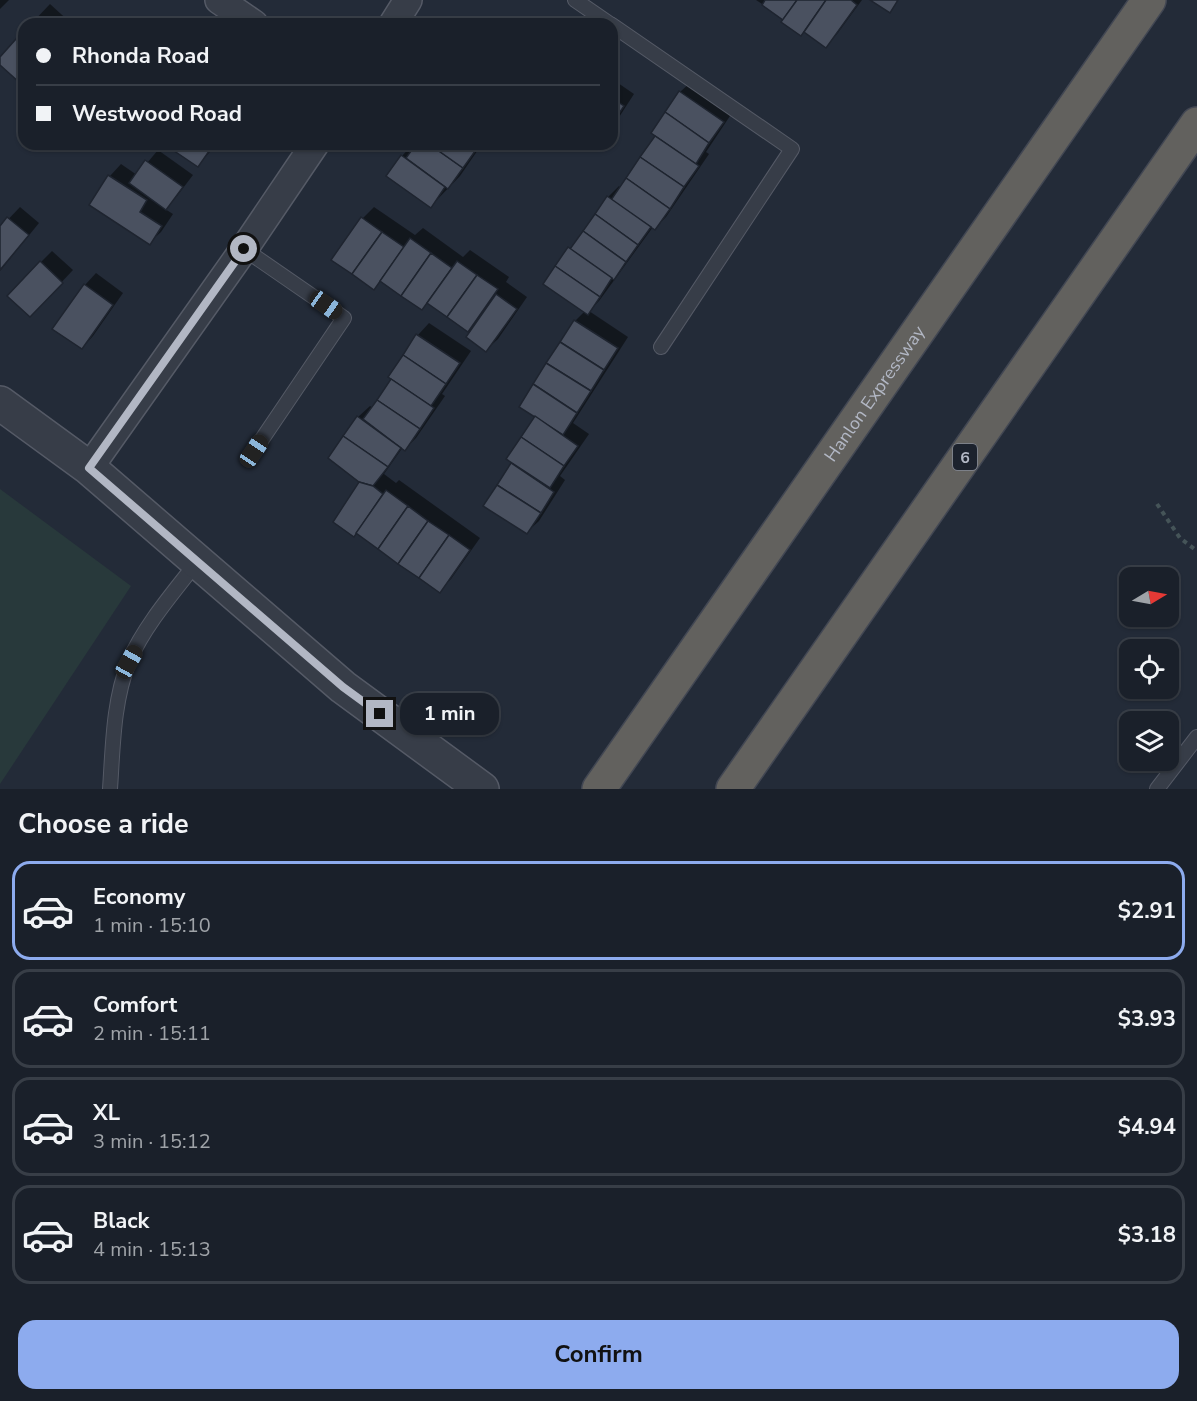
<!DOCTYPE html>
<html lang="en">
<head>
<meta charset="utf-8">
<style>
	:root { --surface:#1a202a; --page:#232832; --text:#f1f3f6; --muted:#9fa3a8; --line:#383e47; --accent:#8dabee }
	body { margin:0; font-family:"Nunito Sans",sans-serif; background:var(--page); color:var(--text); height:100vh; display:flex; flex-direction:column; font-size:22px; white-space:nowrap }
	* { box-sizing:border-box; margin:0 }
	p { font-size:20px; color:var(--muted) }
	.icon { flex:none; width:33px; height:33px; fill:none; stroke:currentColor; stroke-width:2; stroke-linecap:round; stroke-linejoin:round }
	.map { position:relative; height:789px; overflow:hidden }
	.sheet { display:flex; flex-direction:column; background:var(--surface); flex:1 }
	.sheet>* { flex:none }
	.guide { position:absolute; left:18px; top:18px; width:600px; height:132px; border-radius:18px; box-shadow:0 2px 4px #0004,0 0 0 2px var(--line); display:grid; align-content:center; height:132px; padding:0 18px; background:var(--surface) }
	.needle { width:39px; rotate:80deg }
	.tools { position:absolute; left:1119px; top:567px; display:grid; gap:12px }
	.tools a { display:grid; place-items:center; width:60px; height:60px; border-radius:12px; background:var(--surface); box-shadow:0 2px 4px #0004,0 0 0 2px var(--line); font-size:30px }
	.end { position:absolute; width:27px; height:27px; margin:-14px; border:8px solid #b2b7c4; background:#111; box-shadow:0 0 0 3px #111 }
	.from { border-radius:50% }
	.bubble { position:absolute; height:42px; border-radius:18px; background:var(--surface); box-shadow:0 2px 4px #0004,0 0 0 2px var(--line); font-size:20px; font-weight:700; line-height:42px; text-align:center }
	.car { position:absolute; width:18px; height:36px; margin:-18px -9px; border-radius:8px; box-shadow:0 0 4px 2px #0007; background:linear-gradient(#222 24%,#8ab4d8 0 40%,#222 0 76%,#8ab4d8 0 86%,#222 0) }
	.guide b { display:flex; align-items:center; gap:21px; height:57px; font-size:22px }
	.guide b+b { border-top:2px solid var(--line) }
	.guide i { width:15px; height:15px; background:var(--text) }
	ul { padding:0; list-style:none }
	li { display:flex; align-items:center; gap:18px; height:99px; margin:0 12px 9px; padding:0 6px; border:3px solid var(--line); border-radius:18px }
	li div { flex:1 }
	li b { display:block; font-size:22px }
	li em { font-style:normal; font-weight:700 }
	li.on { border-color:var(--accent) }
	li>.icon { width:54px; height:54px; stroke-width:1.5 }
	h2 { padding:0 18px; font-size:27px; line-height:72px }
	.primary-button { display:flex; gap:12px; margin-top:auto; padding:12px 18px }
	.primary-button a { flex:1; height:69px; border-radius:18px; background:var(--accent); color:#111; font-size:24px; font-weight:700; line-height:69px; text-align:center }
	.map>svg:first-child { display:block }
	.green { fill:#28393b }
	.shadow { fill:#0007 }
	.building { fill:#4a5160; stroke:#1e242f; stroke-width:1.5 }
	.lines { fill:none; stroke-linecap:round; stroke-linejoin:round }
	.service-casing { stroke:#555a66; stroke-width:16 }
	.minor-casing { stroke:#555a66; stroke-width:30 }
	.tertiary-casing { stroke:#555a66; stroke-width:36 }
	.trunk-casing { stroke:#424753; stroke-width:36 }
	.path { stroke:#455458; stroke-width:4; stroke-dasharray:4.5 4.5; stroke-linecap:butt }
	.service { stroke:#373d48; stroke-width:14 }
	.minor { stroke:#373d48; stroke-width:27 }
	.tertiary { stroke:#373d48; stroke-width:33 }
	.trunk { stroke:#62615e; stroke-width:33 }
	.route { stroke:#b2b7c4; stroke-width:8 }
	.labels { text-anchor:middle; stroke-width:6; stroke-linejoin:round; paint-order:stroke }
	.shield { fill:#1c222d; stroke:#858a97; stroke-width:1.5 }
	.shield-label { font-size:16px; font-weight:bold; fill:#b2b7c4 }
	.street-label { font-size:18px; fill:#b2b7c4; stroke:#1c222d }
</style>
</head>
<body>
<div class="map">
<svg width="1197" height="789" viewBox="0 0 1197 789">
	<rect width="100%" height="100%" fill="#232b38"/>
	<polygon class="green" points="0,489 131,586 0,784"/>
	<g class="shadow">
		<polygon points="0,0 9,0 0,9"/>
		<polygon points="756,0 862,0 837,34 826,46"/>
		<polygon points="50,4 72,24 31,24"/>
		<polygon points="692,81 734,110 706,152 709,154 666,217 655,228 653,227 599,301 589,311 628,337 573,423 589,434 560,476 565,480 539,521 527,532 485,506 513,463 537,416 575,321 585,311 608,197 619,186 621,188 657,136 680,92"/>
		<polygon points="618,83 634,94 612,128 612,85 615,86"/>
		<polygon points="167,144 217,144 198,165"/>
		<polygon points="413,144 416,146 417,144 482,144 460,176 431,206 402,156"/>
		<polygon points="589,144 599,144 595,148"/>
		<polygon points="158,150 193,175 177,196 165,209 173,214 161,232 149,243 91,205 110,176 121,164 137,175"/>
		<polygon points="20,207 39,223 0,271 0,228"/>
		<polygon points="374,207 415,235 423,228 463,257 470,250 509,277 506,282 527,297 498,339 486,350 470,332 428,302 422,308 381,280 333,260 363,218"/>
		<polygon points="52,251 73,270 41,304 41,262"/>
		<polygon points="96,273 123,293 93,336 82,348 85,285"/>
		<polygon points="429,323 471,351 442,394 445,396 416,438 405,449 403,447 384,474 396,483 399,480 480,538 451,579 439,591 361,482 358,417 370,406 373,408 393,378 390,376 418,335"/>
	</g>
	<g class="building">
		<polygon points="765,0 797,0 783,20 762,5"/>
		<polygon points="797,0 826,0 801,36 781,22"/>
		<polygon points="826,0 851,0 857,5 826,48 804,32"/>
		<polygon points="870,0 898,0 890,13"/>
		<polygon points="24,30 24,78 20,83 0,65 0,57"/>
		<polygon points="679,91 724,122 709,143 665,112"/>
		<polygon points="612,98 624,106 612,124"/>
		<polygon points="665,112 709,143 696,164 651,133"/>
		<polygon points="655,136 699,166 684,187 640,157"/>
		<polygon points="164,144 214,144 198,167"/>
		<polygon points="416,144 429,144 463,168 448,189 406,158"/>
		<polygon points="429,144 473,144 478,147 463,168"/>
		<polygon points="401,155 445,187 431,208 386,176"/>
		<polygon points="640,157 684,187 670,209 626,178"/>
		<polygon points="145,160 183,187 166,210 129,183"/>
		<polygon points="108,175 147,200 140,212 162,226 150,245 89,205"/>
		<polygon points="626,178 670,209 655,230 611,200"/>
		<polygon points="607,196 651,227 638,245 595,214"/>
		<polygon points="595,214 638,245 626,262 583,231"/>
		<polygon points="7,217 29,235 0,270 0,226"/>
		<polygon points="361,217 382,232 352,274 331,260"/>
		<polygon points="583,231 626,262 614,280 570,249"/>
		<polygon points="382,232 404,247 374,290 352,274"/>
		<polygon points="410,238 431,253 401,296 380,281"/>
		<polygon points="568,247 612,278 600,297 555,266"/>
		<polygon points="431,253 452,268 422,310 401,296"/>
		<polygon points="40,261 63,283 30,317 7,296"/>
		<polygon points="457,261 477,275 447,317 427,303"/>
		<polygon points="555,266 600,297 588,315 543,284"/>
		<polygon points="477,275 498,289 468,332 447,317"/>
		<polygon points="84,284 113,305 82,349 52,329"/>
		<polygon points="496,294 517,309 486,352 466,337"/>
		<polygon points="574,320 618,348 604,370 560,342"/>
		<polygon points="416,334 460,363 446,384 403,355"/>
		<polygon points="560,342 604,370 591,391 546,363"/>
		<polygon points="403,355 446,384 431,406 388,377"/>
		<polygon points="546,363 591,391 577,413 533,384"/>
		<polygon points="391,379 434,408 420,429 377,400"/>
		<polygon points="533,384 577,413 563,435 519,407"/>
		<polygon points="377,400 420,429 405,451 363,419"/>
		<polygon points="357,416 401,448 388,467 343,436"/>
		<polygon points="535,416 578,446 564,466 521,437"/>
		<polygon points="343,436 388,467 373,486 359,482 328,458"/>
		<polygon points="521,437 564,466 550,488 506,459"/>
		<polygon points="511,463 554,492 541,513 497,485"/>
		<polygon points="359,482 373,486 383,494 354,537 333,522"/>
		<polygon points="497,485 541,513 527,534 483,506"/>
		<polygon points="386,490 408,506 378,549 356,533"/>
		<polygon points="408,506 428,521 398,564 378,549"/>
		<polygon points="428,521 449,535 419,578 398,564"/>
		<polygon points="449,535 470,550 440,593 419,578"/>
	</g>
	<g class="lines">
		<g class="service-casing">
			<g id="service">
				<polyline points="575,0 610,24"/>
				<polyline points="612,25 792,149 661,347"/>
				<polyline points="244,249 344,318 254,451"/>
				<path d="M110 789C113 746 113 702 129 661 145 625 173 593 197 562"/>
				<polyline points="1157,789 1197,737"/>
			</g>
		</g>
		<g class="minor-casing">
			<g id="minor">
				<polyline points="219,0 254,24"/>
				<polyline points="393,24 408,0"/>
				<polyline points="89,468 244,249 315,144"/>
			</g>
		</g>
		<g class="tertiary-casing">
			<polyline id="tertiary" points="0,403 89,468 343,687 482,789"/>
		</g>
		<g class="trunk-casing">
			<g id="trunk">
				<path id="s1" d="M599 789 1149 0"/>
				<polyline points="733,789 1197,124"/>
			</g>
		</g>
		<polyline class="path" points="1157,504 1180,538 1197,551"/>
		<use href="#service" class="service"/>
		<use href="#minor" class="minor"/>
		<use href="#tertiary" class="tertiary"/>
		<use href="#trunk" class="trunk"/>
	</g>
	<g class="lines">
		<polyline class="route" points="244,249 89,468 343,687 380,714"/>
	</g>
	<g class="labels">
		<rect class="shield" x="953" y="444" width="24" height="26" rx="4.5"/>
		<g class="shield-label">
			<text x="965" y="463">6</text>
		</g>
		<g class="street-label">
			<text dy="6" stroke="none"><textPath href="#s1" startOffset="482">Hanlon Expressway</textPath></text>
		</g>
	</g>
</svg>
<div class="tools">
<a><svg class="needle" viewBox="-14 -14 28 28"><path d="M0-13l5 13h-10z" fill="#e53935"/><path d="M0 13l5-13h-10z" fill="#9fa3a8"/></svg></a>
<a><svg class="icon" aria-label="locate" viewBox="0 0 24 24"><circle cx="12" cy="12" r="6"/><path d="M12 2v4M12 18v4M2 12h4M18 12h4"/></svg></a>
<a><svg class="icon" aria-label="layers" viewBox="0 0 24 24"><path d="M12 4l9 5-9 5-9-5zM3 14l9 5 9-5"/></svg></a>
</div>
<i class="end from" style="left:244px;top:249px"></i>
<i class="end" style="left:380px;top:714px"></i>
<div class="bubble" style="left:400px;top:693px;width:99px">1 min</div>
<i class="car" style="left:326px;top:305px;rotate:125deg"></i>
<i class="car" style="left:254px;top:451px;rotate:34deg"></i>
<i class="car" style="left:129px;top:662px;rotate:29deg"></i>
<div class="guide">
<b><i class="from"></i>Rhonda Road</b>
<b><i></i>Westwood Road</b>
</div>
</div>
<section class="sheet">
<h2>Choose a ride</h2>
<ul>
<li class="on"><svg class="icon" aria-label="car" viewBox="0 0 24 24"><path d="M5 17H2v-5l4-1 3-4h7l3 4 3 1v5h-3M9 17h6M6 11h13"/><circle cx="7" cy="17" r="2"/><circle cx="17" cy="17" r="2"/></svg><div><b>Economy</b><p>1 min · 15:10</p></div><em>$2.91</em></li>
<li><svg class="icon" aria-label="car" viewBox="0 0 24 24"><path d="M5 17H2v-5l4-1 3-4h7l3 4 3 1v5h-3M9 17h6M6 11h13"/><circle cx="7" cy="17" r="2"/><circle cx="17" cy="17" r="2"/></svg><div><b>Comfort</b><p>2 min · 15:11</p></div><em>$3.93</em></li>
<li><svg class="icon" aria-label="car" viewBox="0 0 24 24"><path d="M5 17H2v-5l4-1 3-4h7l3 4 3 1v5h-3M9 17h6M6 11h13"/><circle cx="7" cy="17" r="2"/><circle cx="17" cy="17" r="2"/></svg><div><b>XL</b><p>3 min · 15:12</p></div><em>$4.94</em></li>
<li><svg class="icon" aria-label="car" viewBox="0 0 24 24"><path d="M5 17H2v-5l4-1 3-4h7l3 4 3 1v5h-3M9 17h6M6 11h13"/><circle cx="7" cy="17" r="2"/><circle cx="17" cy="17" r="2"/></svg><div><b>Black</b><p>4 min · 15:13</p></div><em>$3.18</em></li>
</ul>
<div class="primary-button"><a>Confirm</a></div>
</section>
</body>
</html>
